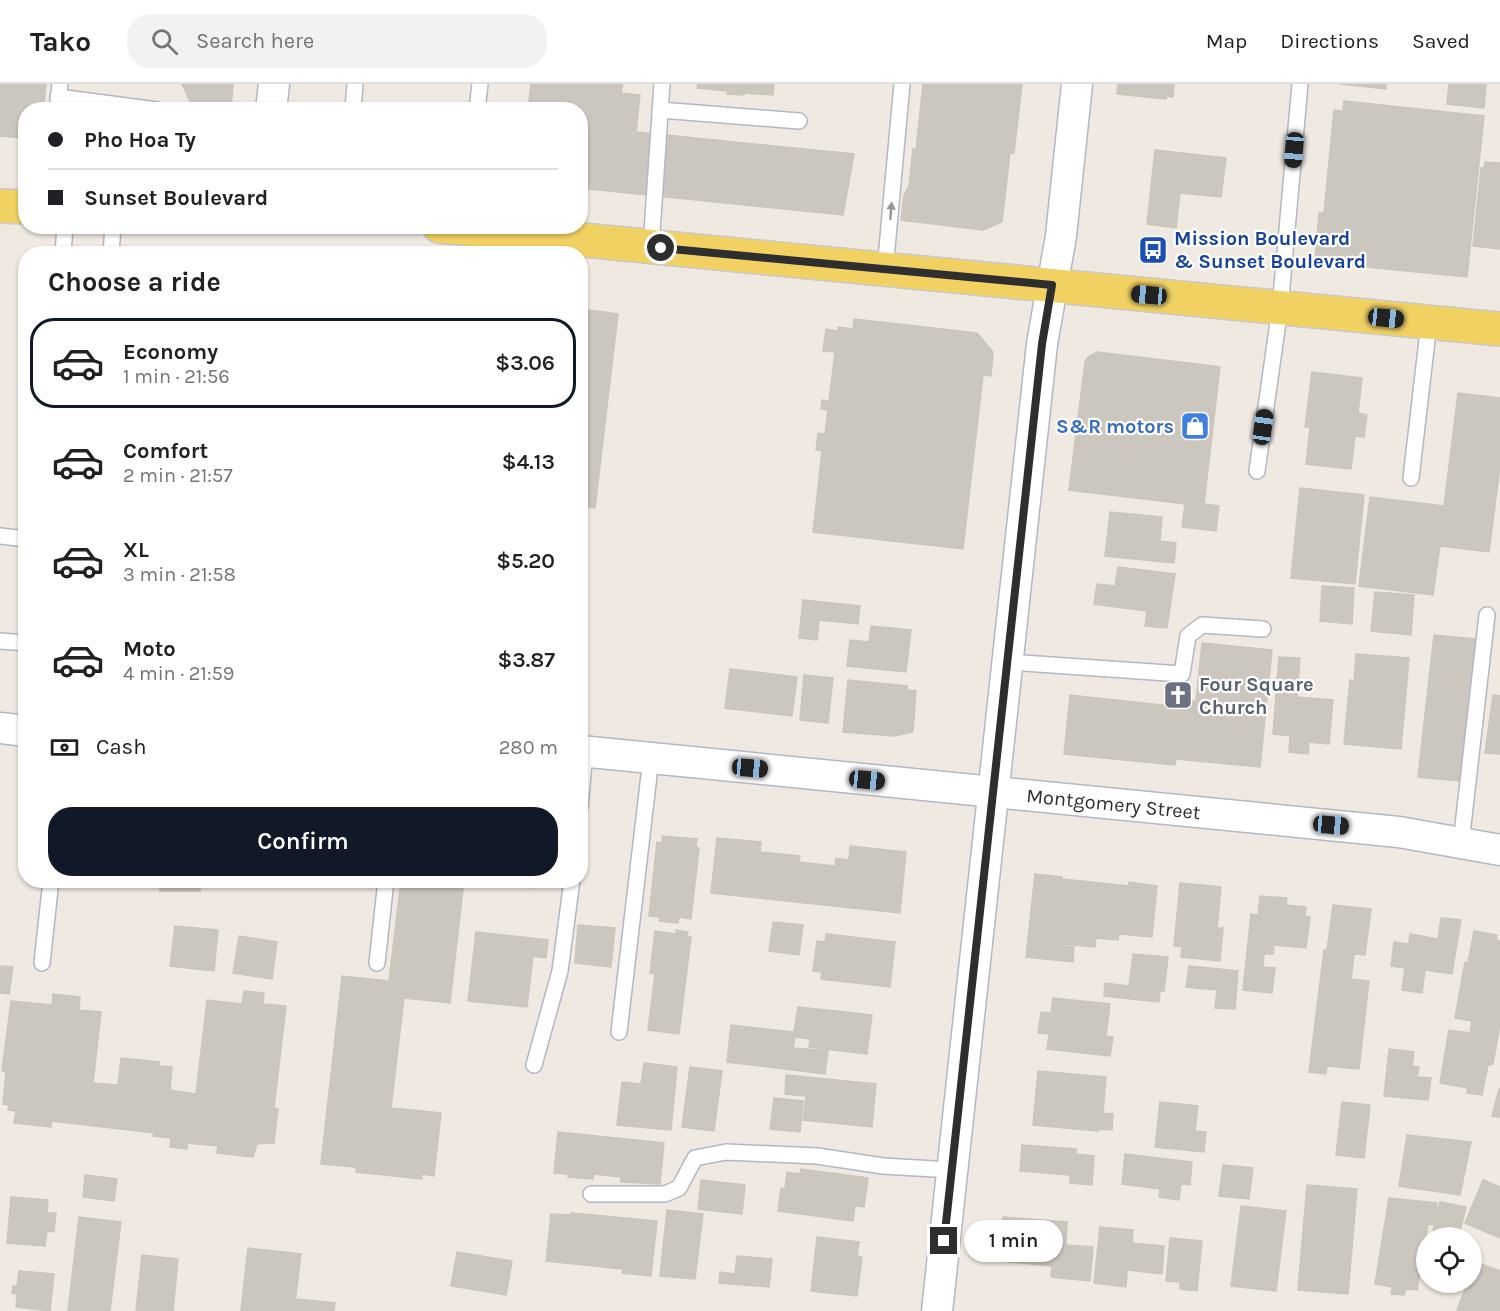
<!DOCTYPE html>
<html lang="en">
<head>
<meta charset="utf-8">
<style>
	:root { --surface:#fff; --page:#f2f2f2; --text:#202124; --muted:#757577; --line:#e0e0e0; --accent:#111827 }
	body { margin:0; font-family:Karla,sans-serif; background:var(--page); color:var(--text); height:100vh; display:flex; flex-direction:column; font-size:22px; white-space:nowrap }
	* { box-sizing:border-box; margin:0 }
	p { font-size:20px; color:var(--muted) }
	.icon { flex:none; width:33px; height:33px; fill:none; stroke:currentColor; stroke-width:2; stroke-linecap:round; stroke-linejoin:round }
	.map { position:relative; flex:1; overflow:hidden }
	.panel { position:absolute; left:18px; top:162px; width:570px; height:642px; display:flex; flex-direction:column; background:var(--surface); border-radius:24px; box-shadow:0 2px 4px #0004 }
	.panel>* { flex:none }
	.top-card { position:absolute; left:18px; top:18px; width:570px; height:132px; border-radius:24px; box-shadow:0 2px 4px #0004; display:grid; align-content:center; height:132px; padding:0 30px; background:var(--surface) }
	.tools { position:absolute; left:1416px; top:1143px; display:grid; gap:12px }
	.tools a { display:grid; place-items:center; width:66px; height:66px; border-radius:50%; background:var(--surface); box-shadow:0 2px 4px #0004; font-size:30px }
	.end { position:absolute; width:27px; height:27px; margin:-14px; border:8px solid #2e2e2e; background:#fff; box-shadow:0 0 0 3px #fff }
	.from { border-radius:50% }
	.bubble { position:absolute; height:42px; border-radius:21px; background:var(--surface); box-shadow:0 2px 4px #0004; font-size:20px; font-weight:600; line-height:42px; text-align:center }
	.car { position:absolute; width:18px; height:36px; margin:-18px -9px; border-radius:8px; box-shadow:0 0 4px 2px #0007; background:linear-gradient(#222 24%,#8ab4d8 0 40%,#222 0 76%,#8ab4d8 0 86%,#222 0) }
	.top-card b { display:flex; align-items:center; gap:21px; height:57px; font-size:22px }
	.top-card b+b { border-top:2px solid var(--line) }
	.top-card i { width:15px; height:15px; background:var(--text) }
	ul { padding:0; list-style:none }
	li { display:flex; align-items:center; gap:18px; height:90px; margin:0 12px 9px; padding:0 18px; border:3px solid transparent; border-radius:24px }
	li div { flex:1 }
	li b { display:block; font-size:22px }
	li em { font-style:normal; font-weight:600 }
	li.active { border-color:var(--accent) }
	li>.icon { width:54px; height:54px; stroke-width:1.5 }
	h2 { padding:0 30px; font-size:27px; line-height:72px }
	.pay { display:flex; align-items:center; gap:15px; height:66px; padding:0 30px; font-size:22px }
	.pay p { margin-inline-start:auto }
	.primary-button { display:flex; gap:12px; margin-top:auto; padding:12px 30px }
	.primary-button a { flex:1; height:69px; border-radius:24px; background:var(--accent); color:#fff; font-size:24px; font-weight:600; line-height:69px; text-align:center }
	header { display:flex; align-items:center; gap:36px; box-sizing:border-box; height:84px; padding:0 30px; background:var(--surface); border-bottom:2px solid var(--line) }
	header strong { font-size:28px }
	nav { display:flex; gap:33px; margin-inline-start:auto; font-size:21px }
	.search { width:420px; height:54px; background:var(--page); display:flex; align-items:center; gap:15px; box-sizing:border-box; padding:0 21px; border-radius:24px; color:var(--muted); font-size:22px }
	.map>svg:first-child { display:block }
	.building { fill:#cbc7bf; stroke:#cbc5ba; stroke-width:1.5 }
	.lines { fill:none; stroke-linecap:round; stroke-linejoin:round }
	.service-casing { stroke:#b4b7c1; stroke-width:18 }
	.minor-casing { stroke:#b4b7c1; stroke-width:33 }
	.primary-casing { stroke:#c9c9c9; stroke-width:36 }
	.service { stroke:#fff; stroke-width:15 }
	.minor { stroke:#fff; stroke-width:30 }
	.primary { stroke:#f2d163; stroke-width:33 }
	.oneway { fill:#969696 }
	.route { stroke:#2e2e2e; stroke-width:8 }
	.labels { text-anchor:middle; stroke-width:4.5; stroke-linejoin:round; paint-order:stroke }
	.transit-label { font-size:20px; font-weight:bold; fill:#164399; stroke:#fff; text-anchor:start }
	.shop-label { font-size:20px; font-weight:bold; fill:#366cbe; stroke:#fff; text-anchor:end }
	.worship-label { font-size:20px; font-weight:bold; fill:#5b616d; stroke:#fff; text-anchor:start }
	.street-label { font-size:20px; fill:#2e2e2e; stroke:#fff }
</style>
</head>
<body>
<header>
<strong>Tako</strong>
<div class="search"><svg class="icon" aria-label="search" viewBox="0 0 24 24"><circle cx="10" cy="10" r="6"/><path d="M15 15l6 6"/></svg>Search here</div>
<nav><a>Map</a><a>Directions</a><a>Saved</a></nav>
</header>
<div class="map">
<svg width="1500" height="1227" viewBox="0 0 1500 1227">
	<rect width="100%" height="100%" fill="#efe9e1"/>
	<g class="building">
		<polygon points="0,0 46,0 43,26 26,26 26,54 0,52"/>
		<polygon points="182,0 233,0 231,26 194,26"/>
		<polygon points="531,0 623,0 621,9 640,11 636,48 854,70 843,131 580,104 580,26 528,26"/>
		<polygon points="698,0 774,0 773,11 744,9 744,11 727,10 728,7 697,4"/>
		<polygon points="923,0 1022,0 1014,69 1010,69 1002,138 983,146 901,136 904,111 909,102 913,65 916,66"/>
		<polygon points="1118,0 1174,0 1173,13 1167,12 1166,15 1117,10"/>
		<polygon points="1340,0 1386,0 1386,5"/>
		<polygon points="1449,0 1486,0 1484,24 1447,20"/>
		<polygon points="1344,17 1484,32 1467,193 1315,178 1319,129 1324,129 1334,26 1343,27"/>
		<polygon points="1155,66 1226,74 1221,113 1180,109 1176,144 1147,140"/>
		<polygon points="1485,78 1500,79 1500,165 1473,162 1481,84 1484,84"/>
		<polygon points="580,225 618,230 595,424 580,422"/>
		<polygon points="854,235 977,249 993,268 991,292 983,291 963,465 813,448 822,367 816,366 818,349 825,350 828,326 821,325 822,316 829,317 835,268 823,267 826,245 838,247 838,243 853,245"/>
		<polygon points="1097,268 1220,283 1204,420 1219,422 1216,447 1182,443 1185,420 1069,406 1085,278 1088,273"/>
		<polygon points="1312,288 1362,294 1358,329 1367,331 1364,353 1355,352 1351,385 1306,380 1310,343 1305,343"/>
		<polygon points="1458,309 1500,314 1500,382 1489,468 1440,462 1433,511 1359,502 1370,413 1444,422"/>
		<polygon points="1300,404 1364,411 1355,500 1291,494"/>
		<polygon points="1110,428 1162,433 1160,457 1176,459 1174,479 1105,472"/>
		<polygon points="1118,483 1175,490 1167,544 1145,542 1147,527 1094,520 1097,500 1115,502"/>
		<polygon points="1322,502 1354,504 1352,540 1320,537"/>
		<polygon points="1375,508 1414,511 1411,551 1371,547"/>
		<polygon points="803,516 860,522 858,540 819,536 817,556 799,554"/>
		<polygon points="871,542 911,546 906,588 847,582 850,556 869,558"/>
		<polygon points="1434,551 1475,555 1460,697 1418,693"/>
		<polygon points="1202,559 1272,566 1260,683 1176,675 1175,681 1064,670 1070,611 1171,622 1172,614 1196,617"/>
		<polygon points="1356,570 1409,574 1401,665 1344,660 1350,596 1354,597"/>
		<polygon points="1279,573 1300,574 1297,613 1333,616 1329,660 1309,658 1308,670 1289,668 1290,652 1273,650"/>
		<polygon points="730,585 797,593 792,632 725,624"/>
		<polygon points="804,591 833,594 828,639 800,636"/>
		<polygon points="848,596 907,602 907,606 916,607 913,648 894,652 843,648"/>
		<polygon points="1493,611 1500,612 1500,670 1485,669"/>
		<polygon points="662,752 697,755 696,763 699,764 691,835 679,833 678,839 659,837 660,833 649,832 657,758 662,759"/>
		<polygon points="717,754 761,758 760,768 800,772 799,778 835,782 836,774 849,776 850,762 906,768 900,829 711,809"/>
		<polygon points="1035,790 1062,793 1062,795 1129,802 1129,798 1157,802 1152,853 1119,850 1118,856 1096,854 1095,863 1064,860 1064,862 1074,863 1073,878 1026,873"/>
		<rect x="160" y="796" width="40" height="11"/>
		<polygon points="401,796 464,796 450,919 404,914 391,1024 441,1029 434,1092 422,1090 422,1095 356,1088 356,1083 321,1080 342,892 389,897"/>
		<polygon points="498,796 552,796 551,801 534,799 532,804 498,800"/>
		<polygon points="1180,799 1221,803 1217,844 1223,844 1220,877 1181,873 1182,863 1174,862"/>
		<polygon points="1260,812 1287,814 1286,821 1306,823 1305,832 1310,833 1306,864 1274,861 1273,870 1264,870 1263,883 1275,884 1272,909 1243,906 1251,830 1258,831"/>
		<polygon points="1333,821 1371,825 1365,871 1354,870 1351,895 1369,897 1359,985 1327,982 1326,990 1309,988 1324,866 1327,866"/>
		<polygon points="1441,834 1461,836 1452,890 1425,886 1422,909 1402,906 1405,884 1391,882 1394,858 1409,860 1410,850 1438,855"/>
		<polygon points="773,838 803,841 799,871 769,867"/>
		<polygon points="578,841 615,844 611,883 575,879"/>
		<polygon points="175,842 218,846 214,887 170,882"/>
		<polygon points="676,846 688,848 687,853 691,853 679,950 648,946 655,890 650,889 655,847 676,850"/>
		<polygon points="1474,847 1497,851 1496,856 1500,857 1500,940 1493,980 1488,981 1482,1011 1467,1009 1468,1004 1440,999 1449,946 1470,949 1472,937 1455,934 1465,878 1468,879"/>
		<polygon points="476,848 548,856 546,874 533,872 527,923 468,917"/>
		<polygon points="826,850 895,858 890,903 821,895 822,888 813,887 817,857 825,858"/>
		<polygon points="239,852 277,858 272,895 233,889"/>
		<polygon points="1133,870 1168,873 1164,907 1160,907 1159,918 1104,912 1105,899 1129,902"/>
		<polygon points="0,882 13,883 9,910 0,909"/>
		<polygon points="1189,882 1238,887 1235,925 1215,924 1217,906 1186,903"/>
		<polygon points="244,907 264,909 263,920 286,922 274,1024 278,1025 274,1059 257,1060 253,1073 217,1069 218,1062 187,1059 187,1065 170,1063 171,1054 153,1052 154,1049 52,1037 51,1043 14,1039 16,1027 8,1026 9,1021 3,1020 6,988 2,987 11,917 52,921 53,910 80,913 79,926 101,928 93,999 118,1001 121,974 159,978 159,982 172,983 170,1006 196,1010 207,916 242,920"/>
		<polygon points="1053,914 1110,920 1106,952 1113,953 1110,972 1047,965 1049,950 1038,949 1041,928 1051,929"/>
		<polygon points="798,923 872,931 867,970 809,963 810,955 795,953 793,964 828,967 825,990 727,978 731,941 794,948"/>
		<polygon points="1389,965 1414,968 1412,982 1419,983 1417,993 1431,994 1428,1016 1384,1012"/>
		<polygon points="644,979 677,983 671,1046 617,1041 622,998 641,1000"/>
		<polygon points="690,983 722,987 714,1047 682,1043"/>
		<polygon points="1038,987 1106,993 1103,1029 1113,1030 1112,1046 1099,1045 1098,1047 1033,1041"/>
		<polygon points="786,991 876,1000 872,1043 803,1036 806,1012 785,1010"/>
		<polygon points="1499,1005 1500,1005 1500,1033 1492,1032"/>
		<polygon points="774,1014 803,1017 800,1048 770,1045"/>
		<polygon points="1160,1018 1198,1022 1195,1047 1206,1048 1204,1068 1155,1063"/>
		<polygon points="1342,1018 1370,1021 1364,1074 1336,1071"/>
		<polygon points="558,1048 664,1059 660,1100 621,1098 621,1093 594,1090 593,1095 568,1093 568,1090 554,1089"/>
		<polygon points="1407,1051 1471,1058 1460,1111 1399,1102"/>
		<polygon points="1022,1061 1076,1065 1076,1070 1094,1072 1092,1101 1070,1099 1070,1091 1020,1087"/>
		<polygon points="1125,1070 1192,1078 1190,1101 1181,1100 1179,1116 1159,1113 1160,1105 1122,1100"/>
		<polygon points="1223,1081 1253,1084 1249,1115 1219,1112"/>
		<polygon points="801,1085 868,1094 864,1123 855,1122 853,1137 778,1127 781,1104 785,1105 787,1088 800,1090"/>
		<polygon points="85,1091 117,1095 114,1117 83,1113"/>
		<polygon points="701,1096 745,1101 742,1130 698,1125"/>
		<polygon points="1483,1096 1500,1103 1500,1154 1465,1139"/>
		<polygon points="1307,1101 1357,1105 1348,1210 1298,1206"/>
		<polygon points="11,1113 48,1116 47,1129 56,1129 54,1148 47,1147 45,1162 7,1159"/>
		<polygon points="1389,1114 1437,1119 1434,1141 1428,1140 1417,1206 1406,1205 1404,1211 1391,1210 1392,1203 1375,1200"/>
		<polygon points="1440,1118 1466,1123 1459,1152 1433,1146"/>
		<polygon points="1241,1122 1286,1127 1276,1207 1231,1202"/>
		<polygon points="667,1126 703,1130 695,1195 660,1192"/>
		<polygon points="571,1129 657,1137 651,1192 622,1189 623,1185 546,1177 551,1130 570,1131"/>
		<polygon points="79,1133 121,1138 110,1227 68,1227"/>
		<polygon points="1003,1133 1067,1138 1066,1161 1093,1163 1090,1197 1051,1193 1052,1182 999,1177"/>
		<polygon points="1100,1143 1133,1146 1132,1159 1164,1162 1162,1190 1127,1186 1126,1203 1094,1199"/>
		<polygon points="817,1153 859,1158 857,1172 862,1173 857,1212 811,1207"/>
		<polygon points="1170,1154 1202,1157 1197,1207 1180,1205 1180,1198 1166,1197"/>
		<polygon points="248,1164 301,1170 294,1227 241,1227"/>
		<polygon points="457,1168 512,1177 506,1211 451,1202"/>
		<polygon points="142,1171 178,1175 173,1227 136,1227"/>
		<polygon points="737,1172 772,1175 769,1203 719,1199 720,1188 735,1190"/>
		<polygon points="1476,1178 1500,1187 1500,1227 1457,1226 1468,1198 1472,1198 1472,1189"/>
		<polygon points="19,1187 54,1190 50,1227 16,1223 17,1210 12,1209 13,1202 17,1202"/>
		<polygon points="296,1215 335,1219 334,1227 295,1227"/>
	</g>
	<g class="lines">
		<g class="service-casing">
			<g id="service">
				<polyline points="58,13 157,26"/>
				<polyline points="57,26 60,0"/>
				<polyline points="353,26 355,0"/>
				<polyline points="477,26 480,0"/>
				<polyline points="660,26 799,37"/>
				<polyline points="651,163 662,0"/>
				<polyline points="63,170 65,142"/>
				<polyline points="111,170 113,142"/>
				<polyline points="885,186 902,0"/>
				<polyline points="1257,387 1280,224 1300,0"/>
				<polyline points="1411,394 1429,239"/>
				<polyline points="0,452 26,455"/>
				<polyline points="0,557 26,559"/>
				<polyline points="1008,578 1182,590 1188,552 1202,541 1263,545"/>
				<polyline points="580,723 585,668"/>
				<polyline points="1461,759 1487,531"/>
				<polyline points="42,879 51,796"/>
				<polyline points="377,879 386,796"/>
				<polyline points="619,948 651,674"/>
				<polyline points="534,981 560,887 572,796"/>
				<polyline points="591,1110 665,1110 679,1104 695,1074 726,1068 817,1072 883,1082 952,1086"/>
			</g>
		</g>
		<g class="minor-casing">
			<g id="minor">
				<polyline points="271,26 274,0"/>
				<polyline points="0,644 26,647"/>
				<path id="s1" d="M580 667 1399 748 1500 766"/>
				<polyline points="937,1227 1042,260 1061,152 1077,0"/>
			</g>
		</g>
		<g class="primary-casing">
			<g id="primary">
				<polyline points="0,122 26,123"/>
				<polyline points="439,142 1500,245"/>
			</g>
		</g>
		<use href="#service" class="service"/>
		<use href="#minor" class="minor"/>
		<use href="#primary" class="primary"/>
	</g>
	<defs><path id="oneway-solid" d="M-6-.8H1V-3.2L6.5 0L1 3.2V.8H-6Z" transform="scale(1.5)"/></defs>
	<use class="oneway" href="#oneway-solid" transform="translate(891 127) rotate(-85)"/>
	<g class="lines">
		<polyline class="route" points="661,164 1052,201 1042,260 944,1157"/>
	</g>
	<defs>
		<g id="bus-square" transform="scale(1.5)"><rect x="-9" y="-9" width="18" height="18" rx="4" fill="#1a4fb4" stroke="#fff"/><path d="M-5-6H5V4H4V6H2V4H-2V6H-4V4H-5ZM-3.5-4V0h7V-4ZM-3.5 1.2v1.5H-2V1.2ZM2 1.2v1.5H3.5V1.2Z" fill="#fff"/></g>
		<g id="shop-square" transform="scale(1.5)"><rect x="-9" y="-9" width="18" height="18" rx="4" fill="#3f7fe0" stroke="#fff"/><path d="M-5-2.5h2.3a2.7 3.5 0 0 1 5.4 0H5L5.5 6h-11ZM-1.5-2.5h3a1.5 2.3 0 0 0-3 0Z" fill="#fff"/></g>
		<g id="church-square" transform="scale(1.5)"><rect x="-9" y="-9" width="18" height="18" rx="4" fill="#6b7280" stroke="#fff"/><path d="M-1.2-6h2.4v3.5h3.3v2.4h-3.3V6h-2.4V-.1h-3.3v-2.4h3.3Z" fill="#fff"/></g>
	</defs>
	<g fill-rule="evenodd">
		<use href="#bus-square" x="1153" y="166"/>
		<use href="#shop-square" x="1195" y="342"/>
		<use href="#church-square" x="1178" y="611"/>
	</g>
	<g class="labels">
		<g class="transit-label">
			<text x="1174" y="161">Mission Boulevard<tspan x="1174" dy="23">&amp; Sunset Boulevard</tspan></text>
		</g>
		<g class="shop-label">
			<text x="1174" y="349">S&amp;R motors</text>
		</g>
		<g class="worship-label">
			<text x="1199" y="607">Four Square<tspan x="1199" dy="23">Church</tspan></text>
		</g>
		<g class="street-label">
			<text dy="7" stroke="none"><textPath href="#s1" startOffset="536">Montgomery Street</textPath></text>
		</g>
	</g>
</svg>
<div class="tools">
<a><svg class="icon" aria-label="locate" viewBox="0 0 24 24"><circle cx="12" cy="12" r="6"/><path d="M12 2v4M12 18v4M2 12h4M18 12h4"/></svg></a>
</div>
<i class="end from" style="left:661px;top:164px"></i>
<i class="end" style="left:944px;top:1157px"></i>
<div class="bubble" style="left:964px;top:1136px;width:99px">1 min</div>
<i class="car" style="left:1294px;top:66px;rotate:185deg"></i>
<i class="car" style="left:1149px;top:211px;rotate:275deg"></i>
<i class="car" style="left:1386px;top:234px;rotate:96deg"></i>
<i class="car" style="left:1263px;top:343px;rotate:8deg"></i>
<i class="car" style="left:750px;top:684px;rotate:95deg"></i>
<i class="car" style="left:867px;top:696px;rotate:96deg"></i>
<i class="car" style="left:1331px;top:741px;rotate:95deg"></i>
<div class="top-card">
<b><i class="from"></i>Pho Hoa Ty</b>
<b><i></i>Sunset Boulevard</b>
</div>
<section class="panel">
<h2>Choose a ride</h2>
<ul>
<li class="active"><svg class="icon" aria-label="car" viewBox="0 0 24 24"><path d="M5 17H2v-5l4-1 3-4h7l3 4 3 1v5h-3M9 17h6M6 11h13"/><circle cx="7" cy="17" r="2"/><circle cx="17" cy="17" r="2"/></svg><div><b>Economy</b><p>1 min · 21:56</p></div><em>$3.06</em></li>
<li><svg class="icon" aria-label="car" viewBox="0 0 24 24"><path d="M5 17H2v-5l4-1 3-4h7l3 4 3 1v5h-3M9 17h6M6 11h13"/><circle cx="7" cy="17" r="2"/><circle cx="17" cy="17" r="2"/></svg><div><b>Comfort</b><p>2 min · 21:57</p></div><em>$4.13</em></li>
<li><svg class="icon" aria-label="car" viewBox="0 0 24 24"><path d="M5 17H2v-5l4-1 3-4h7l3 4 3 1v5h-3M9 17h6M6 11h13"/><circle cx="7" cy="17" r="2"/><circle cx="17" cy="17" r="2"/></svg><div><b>XL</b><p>3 min · 21:58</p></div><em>$5.20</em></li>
<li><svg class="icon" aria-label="car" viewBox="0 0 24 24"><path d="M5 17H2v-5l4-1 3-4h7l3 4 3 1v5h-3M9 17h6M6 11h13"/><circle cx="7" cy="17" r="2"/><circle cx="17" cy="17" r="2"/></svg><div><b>Moto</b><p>4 min · 21:59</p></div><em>$3.87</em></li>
</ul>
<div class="pay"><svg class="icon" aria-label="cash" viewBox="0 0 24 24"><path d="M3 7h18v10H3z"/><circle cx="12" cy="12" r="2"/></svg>Cash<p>280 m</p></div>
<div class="primary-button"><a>Confirm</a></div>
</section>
</div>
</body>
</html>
